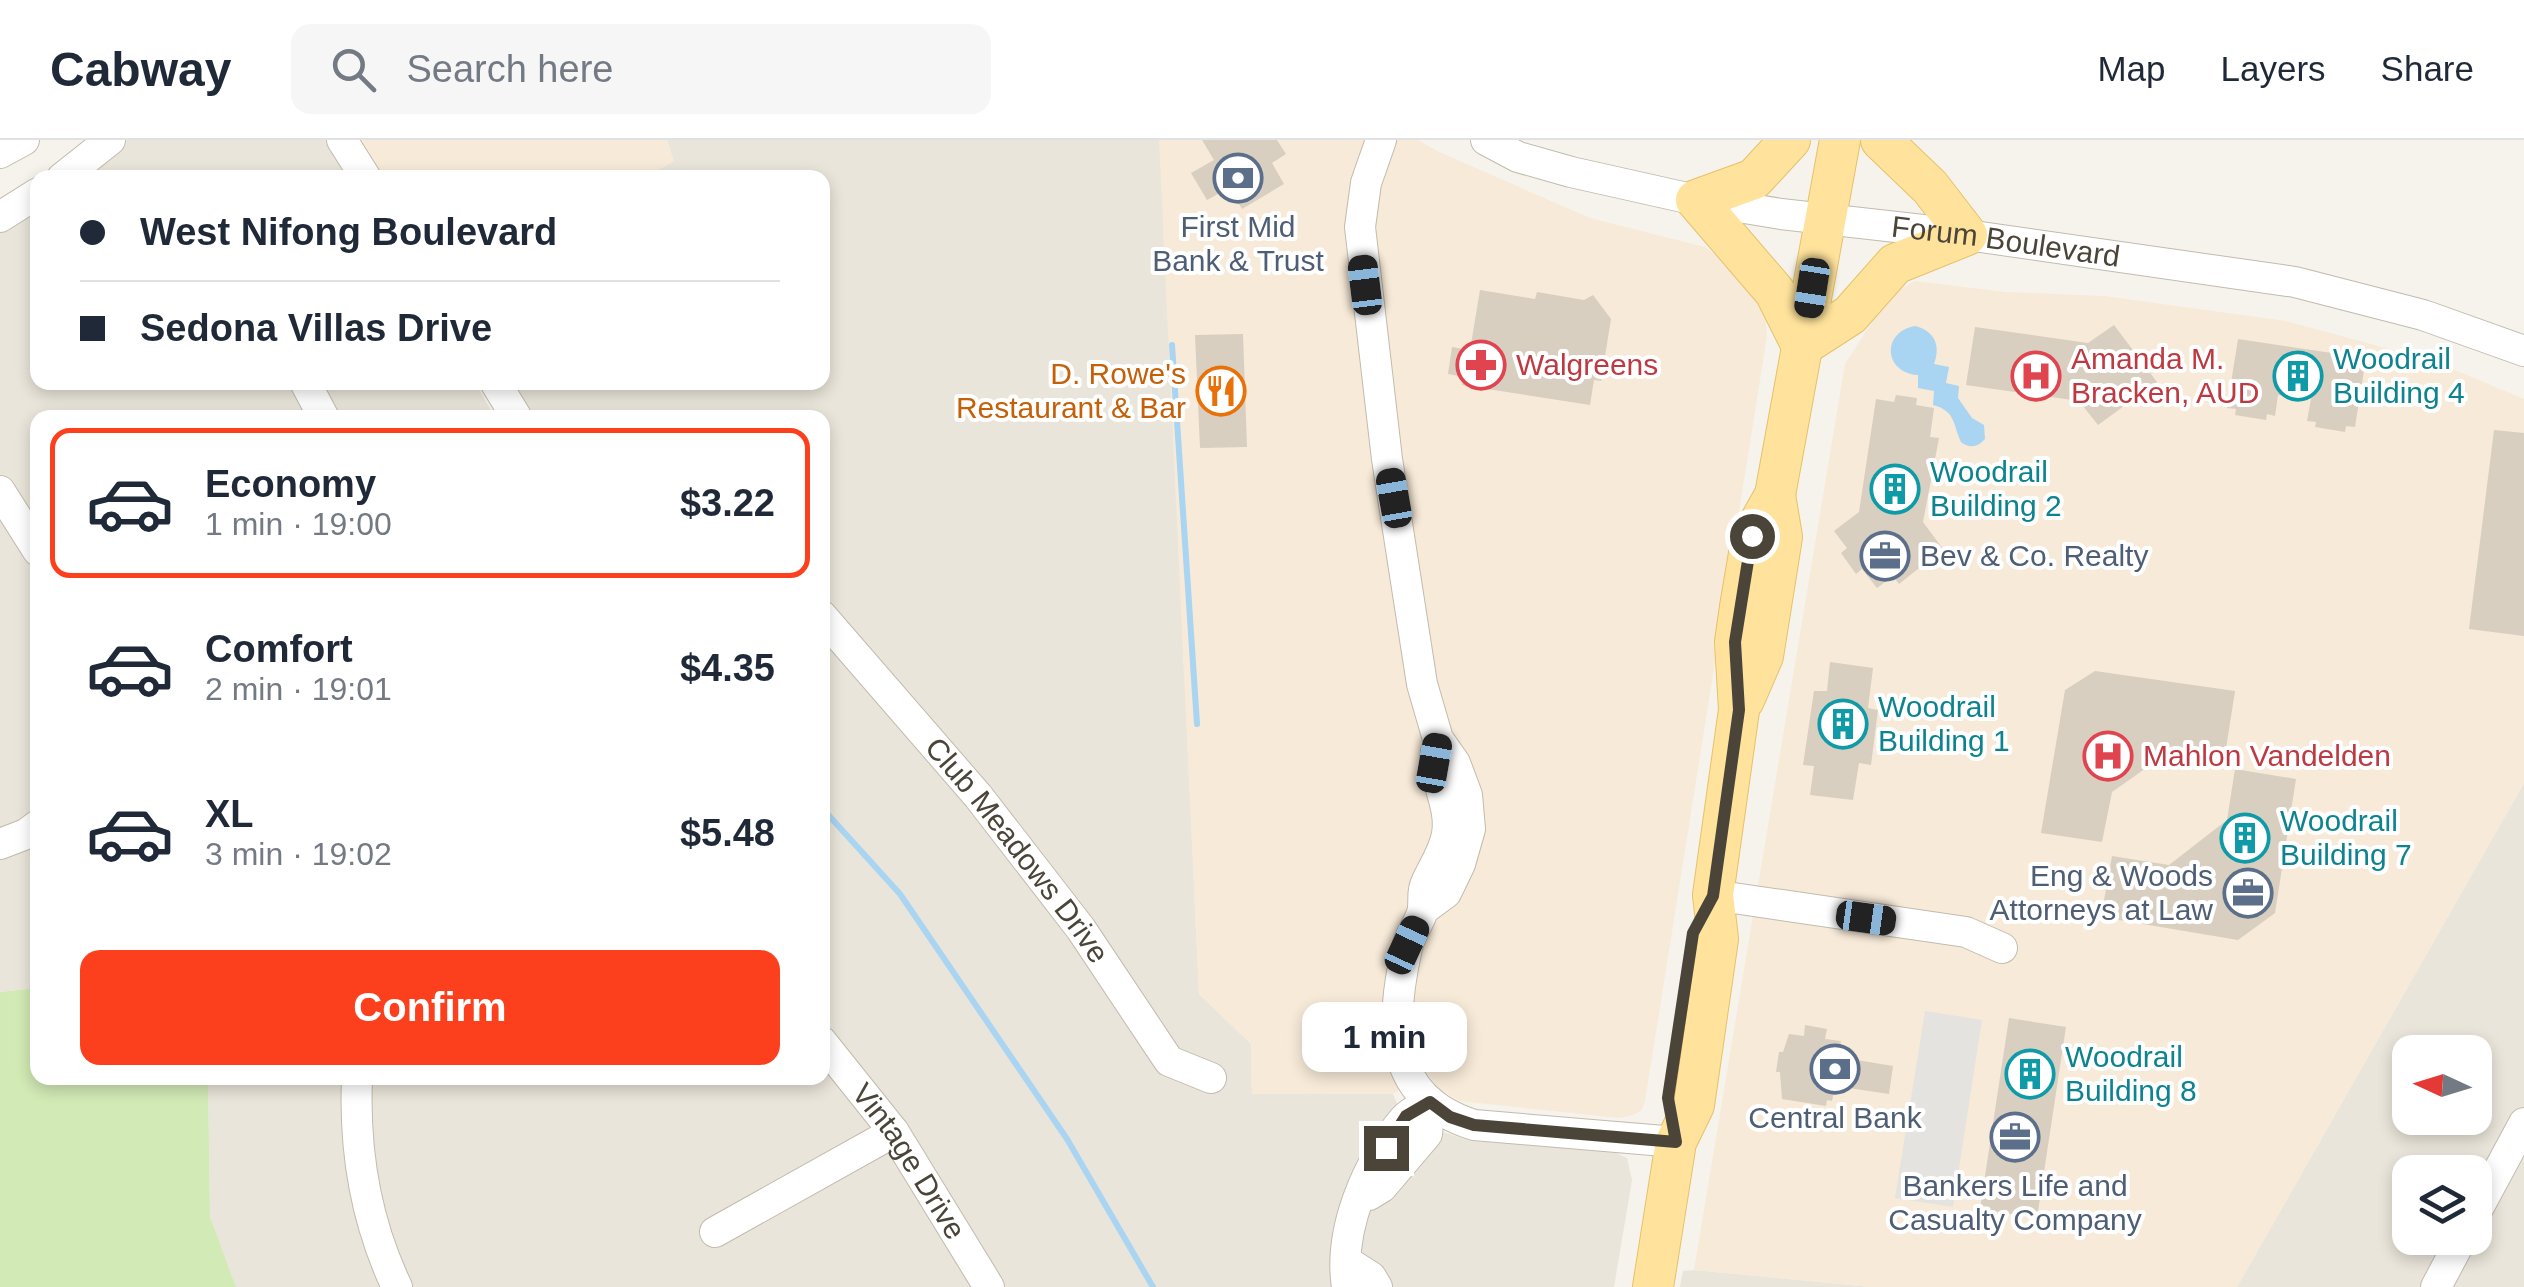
<!DOCTYPE html>
<html lang="en">
<head>
<meta charset="utf-8">
<style>
	:root { --surface:#fff; --page:#f6f6f7; --text:#1f2937; --muted:#747a83; --line:#e0e1e3; --accent:#fc3f1d }
	body { margin:0; font-family:Arial,sans-serif; background:var(--page); color:var(--text); height:100vh; display:flex; flex-direction:column; font-size:38px; white-space:nowrap }
	* { box-sizing:border-box; margin:0 }
	p { font-size:32px; color:var(--muted) }
	.icon { flex:none; width:55px; height:55px; fill:none; stroke:currentColor; stroke-width:2; stroke-linecap:round; stroke-linejoin:round }
	.map { position:relative; flex:1; overflow:hidden }
	.sheet { position:absolute; left:30px; top:270px; width:800px; height:675px; display:flex; flex-direction:column; background:var(--surface); border-radius:20px; box-shadow:0 5px 15px #0003 }
	.sheet>* { flex:none }
	.guide { position:absolute; left:30px; top:30px; width:800px; height:220px; border-radius:20px; box-shadow:0 5px 15px #0003; display:grid; align-content:center; height:220px; padding:0 50px; background:var(--surface) }
	.needle { width:65px; rotate:274deg }
	.buttons { position:absolute; left:2392px; top:895px; display:grid; gap:20px }
	.buttons a { display:grid; place-items:center; width:100px; height:100px; border-radius:20px; background:var(--surface); box-shadow:0 5px 15px #0003; font-size:50px }
	.end { position:absolute; width:45px; height:45px; margin:-22px; border:12px solid #4b4439; background:#fff; box-shadow:0 0 0 5px #fff }
	.from { border-radius:50% }
	.bubble { position:absolute; height:70px; border-radius:20px; background:var(--surface); box-shadow:0 5px 15px #0003; font-size:32px; font-weight:700; line-height:70px; text-align:center }
	.car { position:absolute; width:30px; height:60px; margin:-30px -15px; border-radius:12px; box-shadow:0 0 8px 2px #0007; background:linear-gradient(#222 24%,#8ab4d8 0 40%,#222 0 76%,#8ab4d8 0 86%,#222 0) }
	.guide b { display:flex; align-items:center; gap:35px; height:95px; font-size:38px }
	.guide b+b { border-top:2px solid var(--line) }
	.guide i { width:25px; height:25px; background:var(--text) }
	ul { padding:18px 0 0; list-style:none }
	li { display:flex; align-items:center; gap:30px; height:150px; margin:0 20px 15px; padding:0 30px; border:5px solid transparent; border-radius:20px }
	li div { flex:1 }
	li b { display:block; font-size:38px }
	li em { font-style:normal; font-weight:700 }
	li.selected { border-color:var(--accent) }
	li>.icon { width:90px; height:90px; stroke-width:1.5 }
	.primary-button { display:flex; gap:20px; margin-top:auto; padding:20px 50px }
	.primary-button a { flex:1; height:115px; border-radius:20px; background:var(--accent); color:#fff; font-size:40px; font-weight:700; line-height:115px; text-align:center }
	header { display:flex; align-items:center; gap:60px; box-sizing:border-box; height:140px; padding:0 50px; background:var(--surface); border-bottom:2px solid var(--line) }
	header strong { font-size:48px }
	nav { display:flex; gap:55px; margin-inline-start:auto; font-size:35px }
	.search { width:700px; height:90px; background:var(--page); display:flex; align-items:center; gap:25px; box-sizing:border-box; padding:0 35px; border-radius:20px; color:var(--muted); font-size:38px }
	.map>svg:first-child { display:block }
	.residential { fill:#eae5da; fill-rule:evenodd }
	.commercial { fill:#f7ead8 }
	.green { fill:#d2eab5 }
	.parking { fill:#e5e3e0 }
	.water { fill:#a9d4f2 }
	.lines { fill:none; stroke-linecap:round; stroke-linejoin:round }
	.stream { stroke:#a9d4f2; stroke-width:6 }
	.building { fill:#d8cfc1 }
	.minor-casing { stroke:#c2bbae; stroke-width:32 }
	.major-casing { stroke:#e6c16a; stroke-width:42 }
	.minor { stroke:#fff; stroke-width:30 }
	.major { stroke:#ffe39c; stroke-width:40 }
	.route { stroke:#4b4439; stroke-width:12 }
	.labels { text-anchor:middle; stroke-width:8; stroke-linejoin:round; paint-order:stroke }
	.service-label { font-size:30px; fill:#4e5e75; stroke:#fff }
	.street-label { font-size:30px; fill:#4b4439; stroke:#fff }
	.health-label { font-size:30px; fill:#be3a42; stroke:#fff; text-anchor:start }
	.culture-label { font-size:30px; fill:#0d838f; stroke:#fff; text-anchor:start }
	.food-label { font-size:30px; fill:#c56008; stroke:#fff; text-anchor:end }
</style>
</head>
<body>
<header>
<strong>Cabway</strong>
<div class="search"><svg class="icon" aria-label="search" viewBox="0 0 24 24"><circle cx="10" cy="10" r="6"/><path d="M15 15l6 6"/></svg>Search here</div>
<nav><a>Map</a><a>Layers</a><a>Share</a></nav>
</header>
<div class="map">
<svg width="2524" height="1147" viewBox="0 0 2524 1147">
	<rect width="100%" height="100%" fill="#f6f3ec"/>
	<g class="residential">
		<polygon points="125,0 325,0 355,38 79,38"/>
		<polygon points="667,0 1160,0 1199,854 1251,904 1252,954 1393,954 1399,968 1417,983 1470,1001 1607,1009 1627,1018 1632,1040 1614,1147 236,1147 210,1078 208,938 822,938 822,278 532,277 512,243 822,242 822,38 646,37 673,21"/>
		<polygon points="37,68 38,242 475,243 495,277 38,278 37,848 0,852 0,90"/>
		<path d="M2524 643V1147H2237ZM2410 912H2475V978H2410ZM2410 1032H2475V1098H2410Z"/>
		<polygon points="1694,1130 1871,1147 1680,1147 1683,1131"/>
	</g>
	<g class="commercial">
		<polygon points="358,0 667,0 674,21 646,37 383,37"/>
		<polygon points="1159,0 1418,0 1439,12 1590,78 1705,107 1752,144 1765,173 1767,196 1645,961 1641,971 1633,975 1619,978 1459,961 1437,947 1427,932 1393,954 1252,954 1251,904 1199,854"/>
		<polygon points="1915,141 2005,152 2104,156 2286,181 2433,221 2524,259 2524,643 2237,1147 1871,1147 1694,1130 1845,224 1889,156"/>
	</g>
	<polygon class="green" points="37,848 38,938 208,938 210,1077 236,1147 0,1147 0,852"/>
	<polygon class="parking" points="1925,871 1982,880 1953,1067 1895,1058"/>
	<path class="water" d="M1915 186C1935 191 1941 206 1934 224L1949 227 1946 243 1959 246 1958 258 1972 278 1984 285 1985 299C1978 307 1970 309 1961 302 1953 285 1956 271 1933 265L1934 251 1918 248V235C1884 233 1881 192 1915 186Z"/>
	<g class="lines">
		<g class="stream">
			<polyline points="1172,205 1197,584"/>
			<polyline points="822,668 900,754 1067,999 1153,1147"/>
		</g>
	</g>
	<g class="building">
		<polygon points="1202,0 1277,0 1286,14 1272,23 1284,44 1242,69 1229,48 1207,60 1191,33 1214,20"/>
		<polygon points="1480,150 1535,159 1537,152 1584,160 1593,155 1611,179 1601,241 1594,240 1590,265 1462,245 1464,237 1448,234 1452,207 1470,210"/>
		<polygon points="2114,185 2157,242 2098,285 2079,261 1966,245 1975,187 2088,203"/>
		<polygon points="1243,194 1247,307 1200,308 1195,195"/>
		<polygon points="2238,199 2366,218 2355,287 2346,286 2345,292 2315,287 2316,282 2307,281 2311,259 2278,255 2275,276 2267,274 2266,280 2235,275 2236,269 2227,268"/>
		<polygon points="1896,255 1917,258 1916,265 1934,268 1930,297 1939,298 1923,382 1943,409 1899,444 1893,436 1877,448 1862,429 1856,434 1841,413 1847,408 1834,391 1859,372 1876,259 1894,262"/>
		<polygon points="2494,290 2524,293 2524,496 2469,489"/>
		<polygon points="1830,522 1873,528 1868,568 1878,570 1871,625 1859,623 1853,660 1810,655 1814,626 1803,625 1814,551 1827,551"/>
		<polygon points="2095,531 2235,551 2225,615 2176,607 2112,652 2102,702 2041,693 2065,550"/>
		<polygon points="2235,629 2296,639 2275,773 2238,800 2101,777 2112,716 2169,725 2227,680"/>
		<polygon points="2009,878 2066,887 2037,1078 1980,1069"/>
		<polygon points="1805,885 1827,889 1825,899 1841,901 1839,912 1846,913 1845,918 1893,926 1889,954 1842,947 1841,952 1834,951 1832,961 1827,960 1826,966 1782,959 1780,932 1776,932 1779,912 1783,912 1789,894 1804,896"/>
	</g>
	<g class="lines">
		<g class="minor-casing">
			<g id="minor">
				<polyline points="342,0 366,38"/>
				<polyline points="1381,0 1366,43 1360,87 1387,319 1422,544 1438,599 1455,623 1467,655 1470,689 1460,724 1446,753 1423,770"/>
				<path id="s1" d="M1486 0 1518 17 1571 32 1696 60 1781 74 1967 95 2295 142 2423 175 2524 211"/>
				<polyline points="0,13 24,0"/>
				<polyline points="62,38 110,0"/>
				<polyline points="0,77 38,53"/>
				<polyline points="305,242 324,278"/>
				<polyline points="495,242 517,278"/>
				<polyline points="0,351 38,411"/>
				<path id="s2" d="M822 476 978 656 1081 789 1169 921 1211 938"/>
				<path d="M1436 612C1432 639 1452 665 1447 694 1444 712 1433 727 1426 743 1421 752 1425 763 1422 773 1418 785 1409 796 1407 808 1390 884 1386 957 1474 985L1676 1002"/>
				<polyline points="0,704 26,694 38,685"/>
				<polyline points="1713,755 1966,792 2002,808"/>
				<path id="s3" d="M822 902 894 992 989 1147"/>
				<path d="M357 938C354 1010 366 1082 397 1147"/>
				<polyline points="1369,1055 1382,1047 1427,994 1430,962"/>
				<polyline points="2475,1074 2524,983"/>
				<polyline points="715,1092 894,992"/>
				<polyline points="1346,1121 1371,1137 1377,1147"/>
				<path d="M1347 1147C1338 1090 1367 1023 1404 979 1410 972 1421 967 1430 962"/>
				<polyline points="2436,1147 2462,1098"/>
			</g>
		</g>
		<g class="major-casing">
			<g id="major">
				<polyline points="1790,0 1754,39 1696,60 1775,152 1802,206 1850,175 1895,124 1967,95 1930,47 1881,0"/>
				<polyline points="1744,560 1763,516 1782,397 1775,355"/>
				<polyline points="1653,1147 1676,1002 1694,965 1718,799 1713,755 1739,570 1735,502 1740,467 1752,396 1775,355 1840,0"/>
			</g>
		</g>
		<use href="#minor" class="minor"/>
		<use href="#major" class="major"/>
	</g>
	<g class="lines">
		<polyline class="route" points="1386,1008 1406,976 1430,962 1450,977 1474,985 1676,1002 1668,958 1693,793 1713,756 1739,570 1735,502 1752,396"/>
	</g>
	<defs>
		<g id="bank-ring" transform="scale(2.5)"><circle r="9.5" fill="#fff" stroke="#5c6f8a" stroke-width="1.5"/><path d="M-6-4H6V4H-6ZM0-2.3a2.3 2.3 0 1 0 0 4.6a2.3 2.3 0 1 0 0-4.6Z" fill="#5c6f8a"/></g>
		<g id="pharmacy-ring" transform="scale(2.5)"><circle r="9.5" fill="#fff" stroke="#e0444e" stroke-width="1.5"/><path d="M-2-6h4v4h4v4h-4v4h-4v-4h-4v-4h4Z" fill="#e0444e"/></g>
		<g id="hospital-ring" transform="scale(2.5)"><circle r="9.5" fill="#fff" stroke="#e0444e" stroke-width="1.5"/><path d="M-5-5h3v3.5h4V-5h3V5h-3V1.5h-4V5h-3Z" fill="#e0444e"/></g>
		<g id="building-ring" transform="scale(2.5)"><circle r="9.5" fill="#fff" stroke="#0f9aa8" stroke-width="1.5"/><path d="M-4-6H4V6H1V3H-1V6H-4ZM-2.5-4.3h1.7v1.8h-1.7ZM.8-4.3h1.7v1.8H.8ZM-2.5-1h1.7V.8h-1.7ZM.8-1h1.7V.8H.8Z" fill="#0f9aa8"/></g>
		<g id="restaurant-ring" transform="scale(2.5)"><circle r="9.5" fill="#fff" stroke="#e8710a" stroke-width="1.5"/><path d="M-5-6h1v4h1v-4h1v4h1v-4h1v5L-1.5 .5V6h-2V.5L-5-1ZM5-6V6H3V1.5H1.5Q1.5-4 5-6Z" fill="#e8710a"/></g>
		<g id="office-ring" transform="scale(2.5)"><circle r="9.5" fill="#fff" stroke="#5c6f8a" stroke-width="1.5"/><path d="M-6-3h4V-5.5h4V-3h4V5H-6ZM-1-4.5V-3h2v-1.5ZM-6 0V1H6V0Z" fill="#5c6f8a"/></g>
	</defs>
	<g fill-rule="evenodd">
		<use href="#bank-ring" x="1238" y="38"/>
		<use href="#pharmacy-ring" x="1481" y="225"/>
		<use href="#hospital-ring" x="2036" y="236"/>
		<use href="#building-ring" x="2298" y="236"/>
		<use href="#restaurant-ring" x="1221" y="251"/>
		<use href="#building-ring" x="1895" y="349"/>
		<use href="#office-ring" x="1885" y="416"/>
		<use href="#building-ring" x="1843" y="584"/>
		<use href="#hospital-ring" x="2108" y="616"/>
		<use href="#building-ring" x="2245" y="698"/>
		<use href="#office-ring" x="2248" y="753"/>
		<use href="#bank-ring" x="1835" y="929"/>
		<use href="#building-ring" x="2030" y="934"/>
		<use href="#office-ring" x="2015" y="997"/>
	</g>
	<g class="labels">
		<g class="service-label">
			<text x="1238" y="97">First Mid<tspan x="1238" dy="34">Bank &amp; Trust</tspan></text>
			<text x="1920" y="426" text-anchor="start">Bev &amp; Co. Realty</text>
			<text x="2213" y="746" text-anchor="end">Eng &amp; Woods<tspan x="2213" dy="34">Attorneys at Law</tspan></text>
			<text x="1835" y="988">Central Bank</text>
			<text x="2015" y="1056">Bankers Life and<tspan x="2015" dy="34">Casualty Company</tspan></text>
		</g>
		<g class="street-label">
			<text dy="10" stroke="none"><textPath href="#s1" startOffset="532">Forum Boulevard</textPath></text>
			<text dy="10" stroke="none"><textPath href="#s2" startOffset="305">Club Meadows Drive</textPath></text>
			<text dy="10" stroke="none"><textPath href="#s3" startOffset="148">Vintage Drive</textPath></text>
		</g>
		<g class="health-label">
			<text x="2071" y="229">Amanda M.<tspan x="2071" dy="34">Bracken, AUD</tspan></text>
			<text x="1516" y="235">Walgreens</text>
			<text x="2143" y="626">Mahlon Vandelden</text>
		</g>
		<g class="culture-label">
			<text x="2333" y="229">Woodrail<tspan x="2333" dy="34">Building 4</tspan></text>
			<text x="1930" y="342">Woodrail<tspan x="1930" dy="34">Building 2</tspan></text>
			<text x="1878" y="577">Woodrail<tspan x="1878" dy="34">Building 1</tspan></text>
			<text x="2280" y="691">Woodrail<tspan x="2280" dy="34">Building 7</tspan></text>
			<text x="2065" y="927">Woodrail<tspan x="2065" dy="34">Building 8</tspan></text>
		</g>
		<g class="food-label">
			<text x="1186" y="244">D. Rowe's<tspan x="1186" dy="34">Restaurant &amp; Bar</tspan></text>
		</g>
	</g>
</svg>
<div class="buttons">
<a><svg class="needle" viewBox="-14 -14 28 28"><path d="M0-13l5 13h-10z" fill="#e53935"/><path d="M0 13l5-13h-10z" fill="#747a83"/></svg></a>
<a><svg class="icon" aria-label="layers" viewBox="0 0 24 24"><path d="M12 4l9 5-9 5-9-5zM3 14l9 5 9-5"/></svg></a>
</div>
<i class="end from" style="left:1752px;top:396px"></i>
<i class="end" style="left:1386px;top:1008px"></i>
<div class="bubble" style="left:1302px;top:862px;width:165px">1 min</div>
<i class="car" style="left:1365px;top:145px;rotate:353deg"></i>
<i class="car" style="left:1812px;top:148px;rotate:189deg"></i>
<i class="car" style="left:1394px;top:358px;rotate:350deg"></i>
<i class="car" style="left:1434px;top:623px;rotate:10deg"></i>
<i class="car" style="left:1866px;top:778px;rotate:98deg"></i>
<i class="car" style="left:1407px;top:805px;rotate:25deg"></i>
<div class="guide">
<b><i class="from"></i>West Nifong Boulevard</b>
<b><i></i>Sedona Villas Drive</b>
</div>
<section class="sheet">
<ul>
<li class="selected"><svg class="icon" aria-label="car" viewBox="0 0 24 24"><path d="M5 17H2v-5l4-1 3-4h7l3 4 3 1v5h-3M9 17h6M6 11h13"/><circle cx="7" cy="17" r="2"/><circle cx="17" cy="17" r="2"/></svg><div><b>Economy</b><p>1 min · 19:00</p></div><em>$3.22</em></li>
<li><svg class="icon" aria-label="car" viewBox="0 0 24 24"><path d="M5 17H2v-5l4-1 3-4h7l3 4 3 1v5h-3M9 17h6M6 11h13"/><circle cx="7" cy="17" r="2"/><circle cx="17" cy="17" r="2"/></svg><div><b>Comfort</b><p>2 min · 19:01</p></div><em>$4.35</em></li>
<li><svg class="icon" aria-label="car" viewBox="0 0 24 24"><path d="M5 17H2v-5l4-1 3-4h7l3 4 3 1v5h-3M9 17h6M6 11h13"/><circle cx="7" cy="17" r="2"/><circle cx="17" cy="17" r="2"/></svg><div><b>XL</b><p>3 min · 19:02</p></div><em>$5.48</em></li>
</ul>
<div class="primary-button"><a>Confirm</a></div>
</section>
</div>
</body>
</html>
